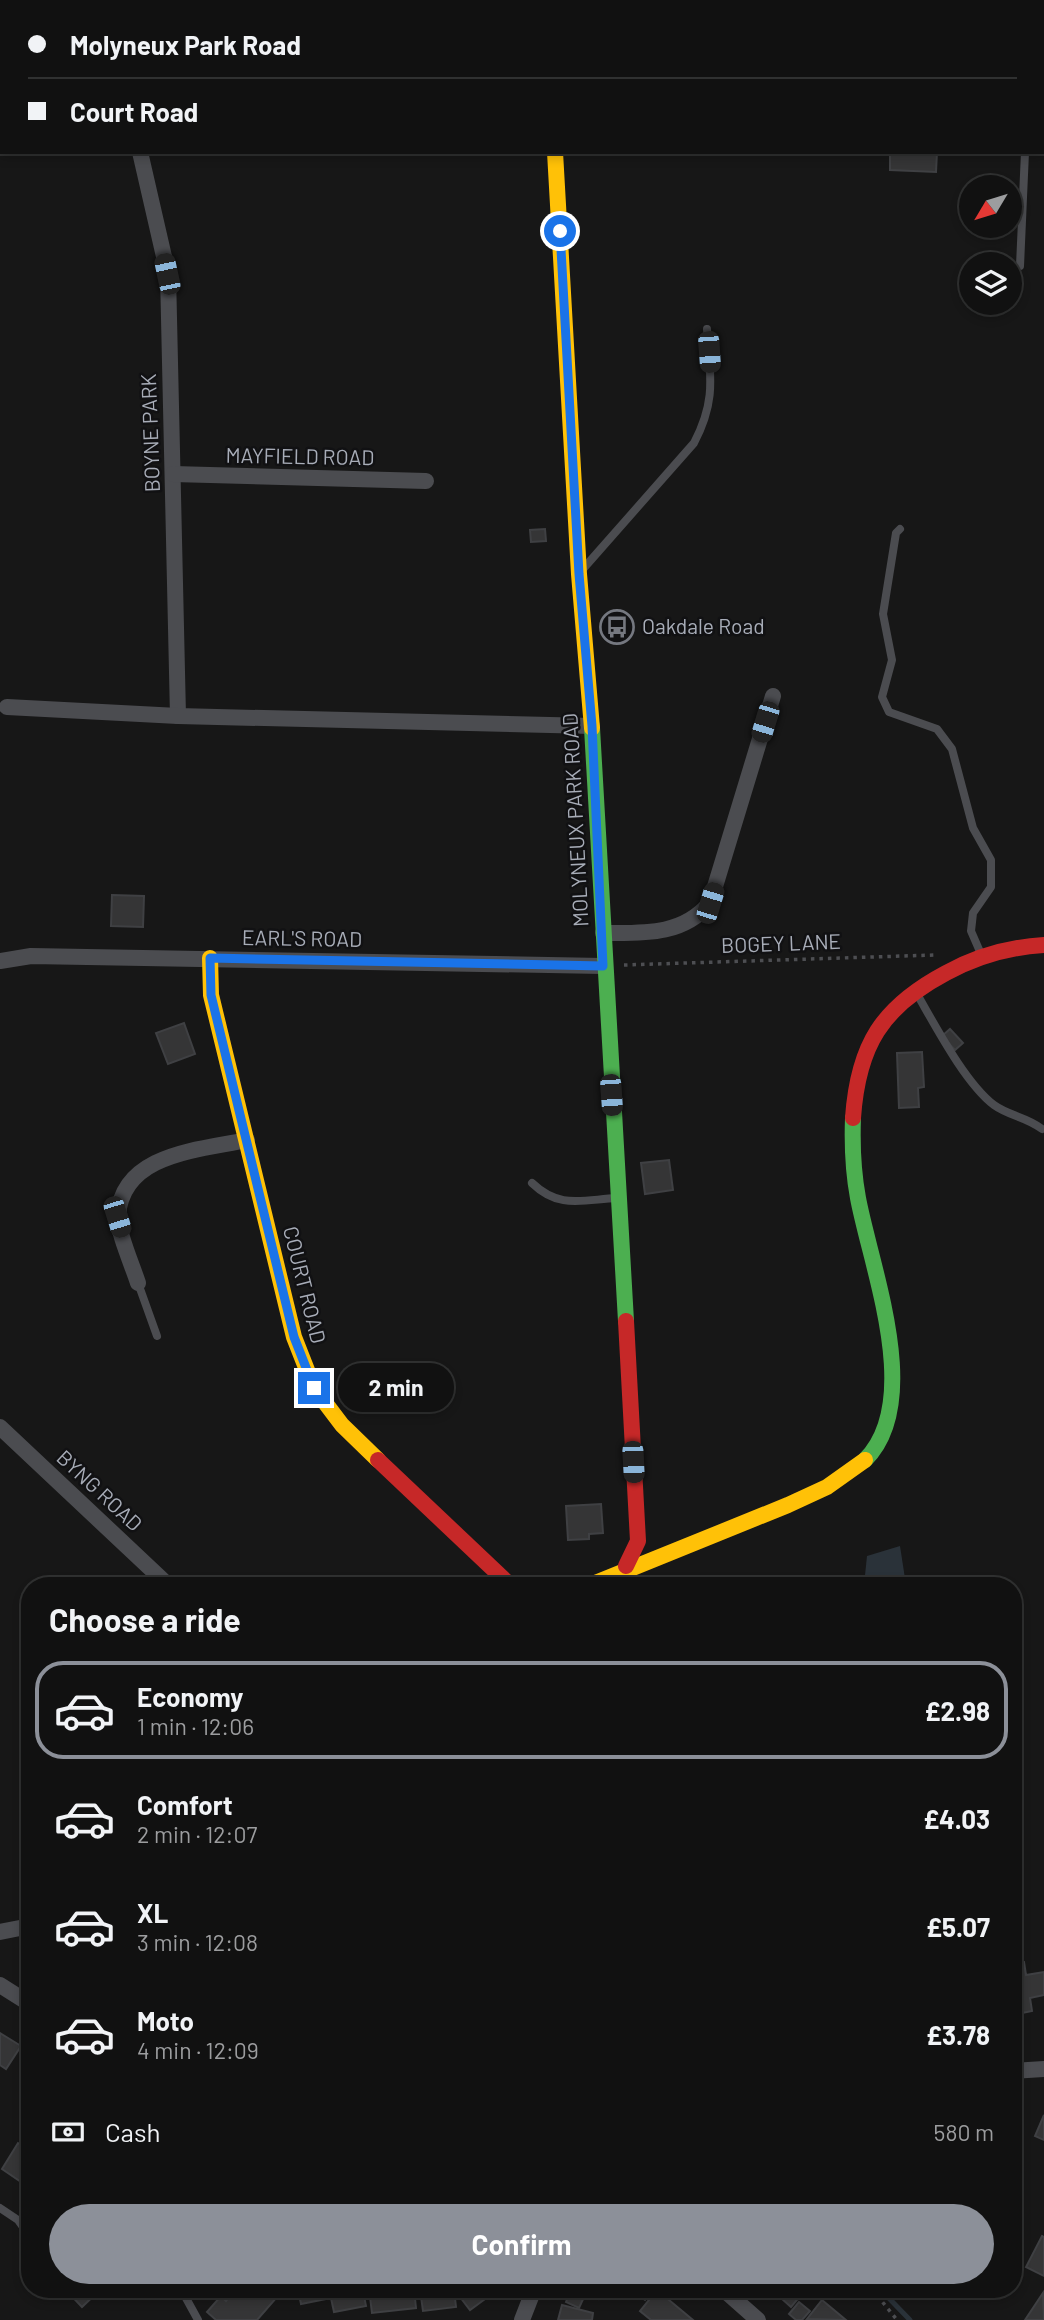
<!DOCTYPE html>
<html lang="en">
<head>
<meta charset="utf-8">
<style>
	:root { --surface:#111; --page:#1e1f1f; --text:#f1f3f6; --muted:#9c9d9f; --line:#303131; --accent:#8c9099 }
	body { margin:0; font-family:Barlow,sans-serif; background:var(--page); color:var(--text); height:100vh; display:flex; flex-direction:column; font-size:26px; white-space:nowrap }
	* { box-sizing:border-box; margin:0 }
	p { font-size:23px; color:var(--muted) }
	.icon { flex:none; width:38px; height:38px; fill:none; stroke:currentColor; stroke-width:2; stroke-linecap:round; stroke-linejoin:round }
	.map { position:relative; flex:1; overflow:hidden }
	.drawer { position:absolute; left:21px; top:1577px; width:1001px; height:721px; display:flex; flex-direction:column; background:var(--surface); border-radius:28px; box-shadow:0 4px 10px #0003,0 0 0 2px var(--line) }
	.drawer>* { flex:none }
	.guide { position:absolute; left:0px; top:0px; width:1045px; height:154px; box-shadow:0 4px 10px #0003,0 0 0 2px var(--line); display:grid; align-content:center; height:154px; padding:0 28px; background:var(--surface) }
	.needle { width:46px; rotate:232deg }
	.controls { position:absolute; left:959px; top:175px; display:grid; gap:14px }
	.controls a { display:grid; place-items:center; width:63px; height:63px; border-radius:50%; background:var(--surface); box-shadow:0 4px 10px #0003,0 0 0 2px var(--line); font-size:35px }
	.end { position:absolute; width:32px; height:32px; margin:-16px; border:9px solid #1a73e8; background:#fff; box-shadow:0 0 0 4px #fff }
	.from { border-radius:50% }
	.bubble { position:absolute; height:49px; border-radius:24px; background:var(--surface); box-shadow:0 4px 10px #0003,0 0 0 2px var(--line); font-size:23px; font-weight:700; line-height:49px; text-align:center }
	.car { position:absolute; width:21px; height:42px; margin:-21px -10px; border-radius:9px; box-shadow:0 0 5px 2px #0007; background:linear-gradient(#222 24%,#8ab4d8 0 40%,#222 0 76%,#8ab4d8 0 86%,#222 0) }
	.guide b { display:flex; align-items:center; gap:24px; height:66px; font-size:26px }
	.guide b+b { border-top:2px solid var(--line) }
	.guide i { width:18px; height:18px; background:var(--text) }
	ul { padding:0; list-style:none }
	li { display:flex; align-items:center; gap:21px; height:98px; margin:0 14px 10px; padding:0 14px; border:4px solid transparent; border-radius:28px }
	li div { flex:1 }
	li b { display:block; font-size:26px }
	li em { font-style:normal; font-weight:700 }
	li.active { border-color:var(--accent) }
	li>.icon { width:63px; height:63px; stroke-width:1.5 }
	h2 { padding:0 28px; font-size:32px; line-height:84px }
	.pay { display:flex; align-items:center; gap:18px; height:77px; padding:0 28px; font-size:26px }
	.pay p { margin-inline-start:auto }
	.cta { display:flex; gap:14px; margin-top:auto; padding:14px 28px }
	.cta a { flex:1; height:80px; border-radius:42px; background:var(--accent); color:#fff; font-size:28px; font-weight:700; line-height:80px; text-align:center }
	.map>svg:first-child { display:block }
	.water { fill:#2a3239 }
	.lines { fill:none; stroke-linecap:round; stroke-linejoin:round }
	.stream { stroke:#2a3239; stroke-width:5 }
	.building { fill:#353536; stroke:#3f4043; stroke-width:2 }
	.path { stroke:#4d4e52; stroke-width:3.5; stroke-dasharray:3.5 5; stroke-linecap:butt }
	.lane { stroke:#4b4c50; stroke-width:8 }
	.street { stroke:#4b4c50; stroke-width:16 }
	.fast { stroke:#4caf50; stroke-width:16 }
	.slow { stroke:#ffc107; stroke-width:16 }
	.jam { stroke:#c62828; stroke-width:16 }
	.route { stroke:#1a73e8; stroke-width:9 }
	.labels { text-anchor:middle; stroke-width:5; stroke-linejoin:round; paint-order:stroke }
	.street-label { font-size:21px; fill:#a8adb8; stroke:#111113 }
	.poi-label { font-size:21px; fill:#a8adb8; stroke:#111113; text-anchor:start }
</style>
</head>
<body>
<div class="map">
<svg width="1044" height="2320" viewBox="0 0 1044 2320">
	<rect width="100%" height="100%" fill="#171717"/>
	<polygon class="water" points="900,1546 906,1585 864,1585 867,1556"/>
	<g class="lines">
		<polyline class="stream" points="880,2289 910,2320"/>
	</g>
	<g class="building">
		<polygon points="890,152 937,152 936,172 890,170"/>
		<polygon points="545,529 546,541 531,542 530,530"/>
		<polygon points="112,895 144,896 143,927 111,926"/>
		<polygon points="184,1023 195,1054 168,1064 156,1033"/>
		<polygon points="950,1029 963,1043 955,1050 942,1036"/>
		<polygon points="922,1052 924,1087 918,1088 919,1107 899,1108 897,1053"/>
		<polygon points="669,1160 673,1190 645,1194 641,1163"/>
		<polygon points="601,1504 603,1533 589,1534 589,1539 568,1540 566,1506"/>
		<polygon points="1024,1962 1026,1975 1044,1972 1044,1995 1030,1998 1032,2011 1017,2014 1013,1963"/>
		<polygon points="0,2033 21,2046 6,2069 0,2065"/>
		<polygon points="1044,2115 1044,2140 1035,2136"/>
		<polygon points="18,2143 30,2150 30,2188 2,2169"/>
		<polygon points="1042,2236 1044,2237 1044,2276 1026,2267"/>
		<polygon points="65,2289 101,2289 82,2307"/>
		<polygon points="236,2289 284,2289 257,2320 216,2320 207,2312 221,2296 226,2301"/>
		<polygon points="298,2289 363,2291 366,2306 334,2312 331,2298 301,2304"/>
		<polygon points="369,2289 414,2289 416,2308 372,2313"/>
		<polygon points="420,2289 454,2290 456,2307 423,2311"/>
		<polygon points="454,2289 494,2289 496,2291 470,2310"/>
		<polygon points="571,2289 585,2295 579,2308 566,2302"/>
		<polygon points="579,2289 604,2289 598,2299"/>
		<polygon points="643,2289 654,2289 645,2300 638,2295"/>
		<polygon points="771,2289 806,2289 791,2307"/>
		<polygon points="657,2290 693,2320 651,2320 640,2311"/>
		<polygon points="1043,2293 1044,2320 1025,2320"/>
		<polygon points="822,2300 846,2320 807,2319"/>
		<polygon points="799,2302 810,2311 802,2320 796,2320 789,2314"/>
		<polygon points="562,2305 593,2313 592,2320 558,2320"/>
	</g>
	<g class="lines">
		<g class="path">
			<polyline points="624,965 934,955"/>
			<polyline points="872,2289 897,2320"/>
		</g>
		<g class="lane">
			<polyline points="674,0 674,1"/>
			<polyline points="957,0 958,2"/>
			<polyline points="1043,85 1044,85"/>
			<polyline points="1020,266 1025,152"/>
			<polyline points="900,529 896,533 883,614 892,660 882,697 889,712 937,729 952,749 973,828 991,860 991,887 973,913 971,931 981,954"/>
			<path d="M583 569 694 443C717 399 710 375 707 329"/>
			<path d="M917 994C935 1025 965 1083 994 1105 1009 1116 1027 1117 1042 1129"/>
			<path d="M532 1183C559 1209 581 1200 617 1198"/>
			<polyline points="138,1283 157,1336"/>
			<polyline points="0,2208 18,2220 30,2237"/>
			<polyline points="181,2289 198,2320"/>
		</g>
		<g class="street">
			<polyline points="105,0 106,2"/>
			<polyline points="547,0 547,2"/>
			<polyline points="140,152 168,274 178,716"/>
			<polyline points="173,474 426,481"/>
			<polyline points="7,707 178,716 592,726"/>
			<path d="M603 933C643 933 682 936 710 903L773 696"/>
			<polyline points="0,961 31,956 603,966"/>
			<path d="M138 1283C133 1267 117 1231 118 1216 122 1153 200 1150 247 1140"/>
			<polyline points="0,1427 169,1586"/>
			<polyline points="0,1932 30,1926"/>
			<polyline points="0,1985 30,2004"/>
			<polyline points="1013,2071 1044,2069"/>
			<polyline points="723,2289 758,2320"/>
			<polyline points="522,2320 534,2289"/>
		</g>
		<g class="fast">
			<polyline points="592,728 626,1321"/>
			<path d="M853 1118C852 1145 853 1171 858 1198 871 1268 924 1401 865 1460"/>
		</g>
		<g class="slow">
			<polyline points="555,152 579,574 592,728"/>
			<polyline points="210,958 211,995 294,1337 314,1388 342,1425 378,1460"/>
			<polyline points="588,1586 788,1505 827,1487 865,1460"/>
		</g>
		<g class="jam">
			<path d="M853 1118C858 1045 882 1007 946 973 977 956 1009 947 1044 945"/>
			<polyline points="626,1321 638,1541 626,1566"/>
			<polyline points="378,1460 511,1586"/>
		</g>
	</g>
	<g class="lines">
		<polyline class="route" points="314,1388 294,1337 211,995 210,958 603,966 592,726 579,574 560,231"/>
	</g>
	<defs>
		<g id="bus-ring" transform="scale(1.75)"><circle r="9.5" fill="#111113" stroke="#757880" stroke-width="1.5"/><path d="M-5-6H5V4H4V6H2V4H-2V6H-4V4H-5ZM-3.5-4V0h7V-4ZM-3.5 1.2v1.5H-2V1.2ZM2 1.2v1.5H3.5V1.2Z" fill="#757880"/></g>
	</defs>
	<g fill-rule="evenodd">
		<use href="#bus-ring" x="617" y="627"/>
	</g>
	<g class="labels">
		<g class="street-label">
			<text transform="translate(151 433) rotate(-92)" y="7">BOYNE PARK</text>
			<text transform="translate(300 457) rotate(1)" y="7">MAYFIELD ROAD</text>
			<text transform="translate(576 820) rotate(-93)" y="7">MOLYNEUX PARK ROAD</text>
			<text transform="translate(302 939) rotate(1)" y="7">EARL'S ROAD</text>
			<text transform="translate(781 944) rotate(-2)" y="7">BOGEY LANE</text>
			<text transform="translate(304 1285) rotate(76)" y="7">COURT ROAD</text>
			<text transform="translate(99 1491) rotate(43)" y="7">BYNG ROAD</text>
		</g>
		<g class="poi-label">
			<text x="642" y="634">Oakdale Road</text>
		</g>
	</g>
</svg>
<div class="controls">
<a><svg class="needle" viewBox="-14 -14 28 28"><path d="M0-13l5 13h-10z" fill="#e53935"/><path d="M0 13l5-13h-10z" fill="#9c9d9f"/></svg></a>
<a><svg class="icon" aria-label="layers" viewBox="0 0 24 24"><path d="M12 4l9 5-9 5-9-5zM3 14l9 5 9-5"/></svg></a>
</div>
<i class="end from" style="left:560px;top:231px"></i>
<i class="end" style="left:314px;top:1388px"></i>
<div class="bubble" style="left:338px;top:1363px;width:116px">2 min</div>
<i class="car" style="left:167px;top:274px;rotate:348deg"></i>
<i class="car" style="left:709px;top:352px;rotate:176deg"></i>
<i class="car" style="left:765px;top:722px;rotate:197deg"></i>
<i class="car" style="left:710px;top:903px;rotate:17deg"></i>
<i class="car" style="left:611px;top:1095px;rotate:176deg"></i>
<i class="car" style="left:117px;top:1217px;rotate:163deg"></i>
<i class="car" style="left:633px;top:1462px;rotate:177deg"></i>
<div class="guide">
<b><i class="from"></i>Molyneux Park Road</b>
<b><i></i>Court Road</b>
</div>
<section class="drawer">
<h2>Choose a ride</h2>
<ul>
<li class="active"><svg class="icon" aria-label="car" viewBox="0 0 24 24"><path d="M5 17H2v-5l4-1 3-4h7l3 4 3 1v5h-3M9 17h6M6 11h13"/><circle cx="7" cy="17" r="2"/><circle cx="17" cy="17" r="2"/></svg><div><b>Economy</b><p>1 min · 12:06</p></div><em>£2.98</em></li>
<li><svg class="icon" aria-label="car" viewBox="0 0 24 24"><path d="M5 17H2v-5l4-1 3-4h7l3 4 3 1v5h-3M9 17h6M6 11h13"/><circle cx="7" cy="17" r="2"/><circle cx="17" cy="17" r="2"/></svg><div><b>Comfort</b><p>2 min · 12:07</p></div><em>£4.03</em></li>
<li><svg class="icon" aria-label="car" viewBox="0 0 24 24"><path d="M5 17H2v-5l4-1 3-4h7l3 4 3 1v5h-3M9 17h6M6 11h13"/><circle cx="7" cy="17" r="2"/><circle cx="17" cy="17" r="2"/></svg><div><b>XL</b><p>3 min · 12:08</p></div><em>£5.07</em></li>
<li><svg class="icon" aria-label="car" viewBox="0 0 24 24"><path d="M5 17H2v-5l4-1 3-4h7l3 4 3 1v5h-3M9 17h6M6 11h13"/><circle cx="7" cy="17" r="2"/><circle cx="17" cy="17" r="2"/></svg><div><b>Moto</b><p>4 min · 12:09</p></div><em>£3.78</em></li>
</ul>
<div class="pay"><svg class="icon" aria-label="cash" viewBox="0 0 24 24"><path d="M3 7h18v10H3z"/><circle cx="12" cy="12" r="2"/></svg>Cash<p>580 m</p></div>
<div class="cta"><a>Confirm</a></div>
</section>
</div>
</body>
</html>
